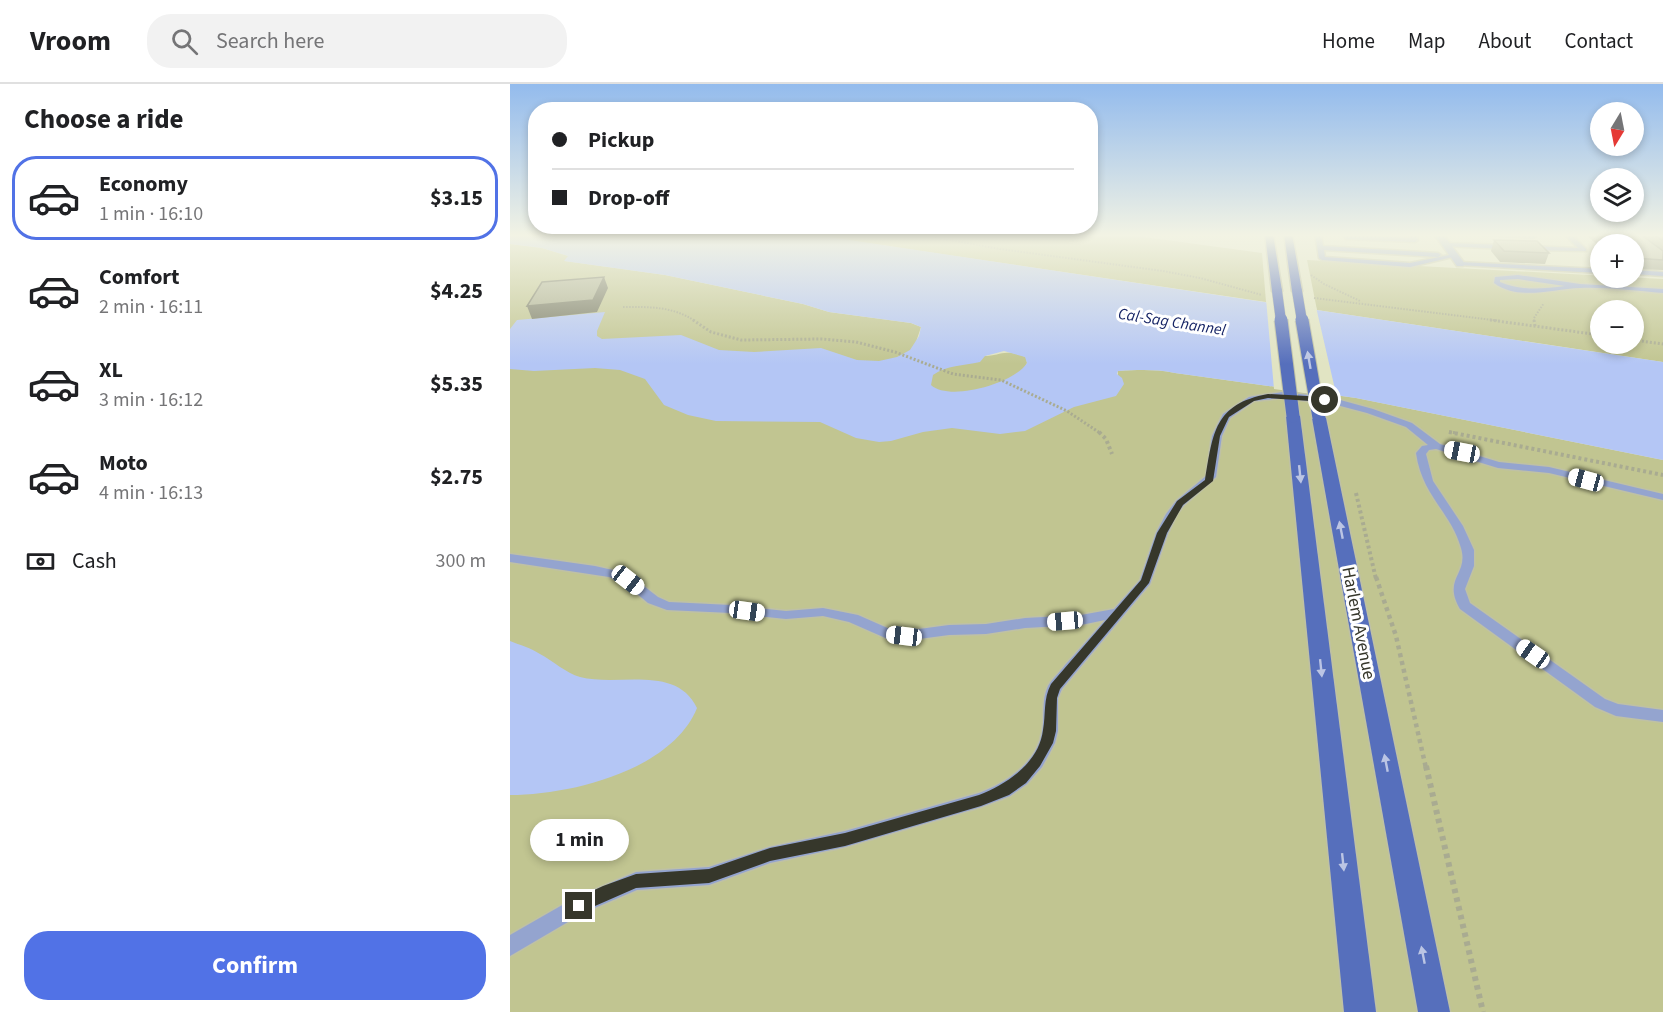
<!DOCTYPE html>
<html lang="en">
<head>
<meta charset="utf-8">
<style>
	:root { --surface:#fff; --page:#f2f2f2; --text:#202124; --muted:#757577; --line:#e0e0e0; --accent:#5172e6 }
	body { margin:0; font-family:"Source Sans 3",sans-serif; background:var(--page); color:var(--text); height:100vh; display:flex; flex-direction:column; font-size:22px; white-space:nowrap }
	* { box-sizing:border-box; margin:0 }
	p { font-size:20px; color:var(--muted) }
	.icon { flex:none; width:33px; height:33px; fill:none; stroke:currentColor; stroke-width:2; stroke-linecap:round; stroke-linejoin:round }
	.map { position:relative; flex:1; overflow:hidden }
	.drawer { display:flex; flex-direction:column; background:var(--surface); width:510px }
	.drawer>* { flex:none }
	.hud { position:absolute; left:18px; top:18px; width:570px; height:132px; border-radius:24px; box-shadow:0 3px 9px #0003; display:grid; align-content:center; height:132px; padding:0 24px; background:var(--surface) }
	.needle { width:39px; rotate:190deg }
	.fabs { position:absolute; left:1080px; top:18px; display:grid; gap:12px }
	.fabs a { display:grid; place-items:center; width:54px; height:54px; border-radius:50%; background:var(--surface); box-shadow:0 3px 9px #0003; font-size:30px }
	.end { position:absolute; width:27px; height:27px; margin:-14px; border:8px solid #36372b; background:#fff; box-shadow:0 0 0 3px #fff }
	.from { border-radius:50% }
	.bubble { position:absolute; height:42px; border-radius:21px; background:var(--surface); box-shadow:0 3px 9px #0003; font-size:20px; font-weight:700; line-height:42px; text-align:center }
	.car { position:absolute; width:18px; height:36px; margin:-18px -9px; border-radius:8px; box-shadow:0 0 4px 2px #0007; background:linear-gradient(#fff 24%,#345 0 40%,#fff 0 76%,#345 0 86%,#fff 0) }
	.hud b { display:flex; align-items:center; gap:21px; height:57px; font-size:22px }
	.hud b+b { border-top:2px solid var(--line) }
	.hud i { width:15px; height:15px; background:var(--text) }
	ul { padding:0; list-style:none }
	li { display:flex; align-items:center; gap:18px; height:84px; margin:0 12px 9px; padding:0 12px; border:3px solid transparent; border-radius:24px }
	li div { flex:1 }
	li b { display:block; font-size:22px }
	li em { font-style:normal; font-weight:700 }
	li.on { border-color:var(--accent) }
	li>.icon { width:54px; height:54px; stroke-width:1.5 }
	h2 { padding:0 24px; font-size:27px; line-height:72px }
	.pay { display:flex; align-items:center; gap:15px; height:66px; padding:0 24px; font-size:22px }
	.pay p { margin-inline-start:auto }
	.cta { display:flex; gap:12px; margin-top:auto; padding:12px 24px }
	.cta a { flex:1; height:69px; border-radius:24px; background:var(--accent); color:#fff; font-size:24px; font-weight:700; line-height:69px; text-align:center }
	header { display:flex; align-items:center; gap:36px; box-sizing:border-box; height:84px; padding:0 30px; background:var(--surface); border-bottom:2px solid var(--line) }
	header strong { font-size:28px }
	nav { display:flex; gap:33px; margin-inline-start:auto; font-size:21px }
	.search { width:420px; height:54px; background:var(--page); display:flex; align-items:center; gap:15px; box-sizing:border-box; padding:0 21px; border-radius:24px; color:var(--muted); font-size:22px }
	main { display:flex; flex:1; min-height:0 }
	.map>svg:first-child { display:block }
	.green { fill:#c1c591; fill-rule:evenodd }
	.water { fill:#b4c6f5; fill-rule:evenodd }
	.pier { fill:#e1e4c3 }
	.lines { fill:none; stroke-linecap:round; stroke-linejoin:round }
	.lane-casing { stroke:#bfc1a5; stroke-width:3 }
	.street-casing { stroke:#bfc1a5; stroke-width:3 }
	.primary-casing { stroke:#bfc1a5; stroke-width:3 }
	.path-far4 { stroke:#a9ab91; stroke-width:2; stroke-dasharray:1.5 1.5; stroke-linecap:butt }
	.path-far3 { stroke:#a9ab91; stroke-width:3; stroke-dasharray:2 2; stroke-linecap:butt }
	.path-far2 { stroke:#a9ab91; stroke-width:4; stroke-dasharray:3 3; stroke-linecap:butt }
	.path-far1 { stroke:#a9ab91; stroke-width:4.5; stroke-dasharray:4 4; stroke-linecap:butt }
	.path { stroke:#a9ab91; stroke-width:6; stroke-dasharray:4.5 4.5; stroke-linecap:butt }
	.lane { fill:#94a4cf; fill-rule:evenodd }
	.street { fill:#94a4cf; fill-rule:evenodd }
	.primary { fill:#566fbc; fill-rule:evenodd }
	.primary-bridge-far1-casing { stroke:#bfc1a5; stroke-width:11; stroke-linecap:butt }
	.primary-bridge-casing { stroke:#bfc1a5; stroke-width:15; stroke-linecap:butt }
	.primary-bridge-far1 { stroke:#566fbc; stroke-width:10 }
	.primary-bridge { stroke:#566fbc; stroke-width:13 }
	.wall { fill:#93967b }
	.shaded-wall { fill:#787a64 }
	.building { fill:#abae8f; stroke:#787a64; stroke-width:1.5 }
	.oneway { fill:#bbc5e4 }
	.route { fill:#36372b }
	.labels { text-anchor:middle; stroke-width:6; stroke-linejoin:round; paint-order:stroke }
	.far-water-label { font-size:16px; font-style:italic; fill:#162465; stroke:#fff }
	.street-label { font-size:18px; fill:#36372b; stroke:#fff }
</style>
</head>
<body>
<header>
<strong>Vroom</strong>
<div class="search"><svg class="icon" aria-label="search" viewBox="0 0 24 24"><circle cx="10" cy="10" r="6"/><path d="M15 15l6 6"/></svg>Search here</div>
<nav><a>Home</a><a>Map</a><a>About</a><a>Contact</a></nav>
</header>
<main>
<section class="drawer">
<h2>Choose a ride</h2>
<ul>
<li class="on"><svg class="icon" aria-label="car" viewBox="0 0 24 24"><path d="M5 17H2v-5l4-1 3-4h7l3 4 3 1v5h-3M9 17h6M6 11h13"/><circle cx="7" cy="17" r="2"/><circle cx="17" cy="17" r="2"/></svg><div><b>Economy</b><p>1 min · 16:10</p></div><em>$3.15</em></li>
<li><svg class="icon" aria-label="car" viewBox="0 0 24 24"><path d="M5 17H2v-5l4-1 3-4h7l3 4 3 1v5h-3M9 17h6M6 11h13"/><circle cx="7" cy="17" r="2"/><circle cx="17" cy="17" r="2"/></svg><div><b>Comfort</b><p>2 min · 16:11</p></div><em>$4.25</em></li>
<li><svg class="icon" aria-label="car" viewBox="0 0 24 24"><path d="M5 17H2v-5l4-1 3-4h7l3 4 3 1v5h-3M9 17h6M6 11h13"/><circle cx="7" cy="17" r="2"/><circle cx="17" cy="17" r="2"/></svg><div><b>XL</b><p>3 min · 16:12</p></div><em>$5.35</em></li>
<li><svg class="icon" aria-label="car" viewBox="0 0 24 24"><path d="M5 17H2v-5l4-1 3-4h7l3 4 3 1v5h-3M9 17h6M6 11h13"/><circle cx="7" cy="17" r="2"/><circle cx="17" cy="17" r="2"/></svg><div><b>Moto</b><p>4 min · 16:13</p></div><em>$2.75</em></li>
</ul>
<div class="pay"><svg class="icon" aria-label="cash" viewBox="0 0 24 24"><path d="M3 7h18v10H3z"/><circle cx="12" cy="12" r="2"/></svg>Cash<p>300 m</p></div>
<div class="cta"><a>Confirm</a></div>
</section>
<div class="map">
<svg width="1153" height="928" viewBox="0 0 1153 928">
	<rect width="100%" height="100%" fill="#e1e4c3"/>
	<g class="green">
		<polygon points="296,150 612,150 752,169 756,218"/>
		<path d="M0 160 32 164 59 172 55 177 155 191 293 220 319 228 401 239 411 243 406 258C427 262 451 271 473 272 492 272 492 264 516 273L517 279 515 283 608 292V287C628 286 645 285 665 289L846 314 1153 376V928H0Z"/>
		<path d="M797 176 1153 195V278L807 226ZM1090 226H1124V260H1090Z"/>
	</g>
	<g class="water">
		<path d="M0 150 313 152 1153 278V376L846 314 665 289C645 285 628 286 608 287L607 290 612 294 614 300 606 312 564 323 515 347 490 350 442 344 413 348 381 357 369 358 346 354 310 338 206 337 178 331 154 321 135 295 110 286 85 284 24 287 0 285V245L7 236 95 228 87 247V252L92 255 171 251 209 266 244 268 311 264 347 276 369 277 387 273 400 266 409 252 411 243 401 239 319 228 293 220 155 191 54 177 58 172 32 164 0 160ZM494 267 515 273 517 279C504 300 439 318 421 301L423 291C437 281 453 282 470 278L475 272Z"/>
		<path d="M0 557C10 561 21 564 30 570 43 577 56 589 70 593 108 603 166 580 187 624 162 686 61 711 0 711Z"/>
	</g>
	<polygon class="pier" points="756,215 806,223 827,314 764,305"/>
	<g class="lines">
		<g class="lane-casing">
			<g id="lane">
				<polygon points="805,150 811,150 813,162 928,169 931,171 928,173 814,166 815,173 900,179 944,170 947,172 900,183 812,176 809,174"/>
				<polygon points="832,150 901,154 900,150 906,150 908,156 905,158 836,155"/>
				<polygon points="964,150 1023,150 1026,152 1023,154"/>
				<polygon points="1054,150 1061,150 1076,165 1076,167 1020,166 1017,164 1020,162 1068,164"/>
				<polygon points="936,159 996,161 999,163 996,165 934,162"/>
				<polygon points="950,178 1090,185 1090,189 948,181 947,180"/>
				<polygon points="1124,186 1153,188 1153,192 1124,190"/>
				<path d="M1008 191 1070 200 1153 205V209C1126 207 1097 203 1070 204 1041 205 1009 217 984 199L985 193ZM1008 195 1055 202C1032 205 1012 207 990 198V196Z"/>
				<path d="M773 308 823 314 863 325 902 339 930 360 989 378 1039 383 1153 410V416L1039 389 988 384 926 365 919 366 916 370 923 397 953 442 964 466V482L955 505 960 519 1095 615 1108 620 1153 626V638L1106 632 1085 623 950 525C932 494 959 491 951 464 941 428 912 412 906 369L912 362 918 361 896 343 857 329 823 320 773 314 744 317 720 334 712 352 706 393 674 421 667 430 658 449 640 500 552 605 548 614V647L545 659 532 683 517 700 500 712 471 723 335 763 260 779 199 801 127 806 75 828 0 872V851L61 816 126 788 199 783 260 763 335 747 469 709C496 699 527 679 532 648 535 632 531 617 538 602 542 595 550 588 555 581 569 566 582 551 595 536L571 541 515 544 476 550 439 551 394 557 380 556 339 538 313 532 276 535 221 529 157 526 138 519 114 499 99 493 0 478V470L85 482 107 487 122 493 148 513 159 518 221 521 276 527 313 524 348 531 382 546 394 547 439 541 476 540 515 534 571 531 604 525 630 496 646 449 656 430 666 417 696 392 702 352 713 330 739 313Z"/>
			</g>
		</g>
		<g class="street-casing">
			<polygon id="street" points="924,150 933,150 955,180 953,182 947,182"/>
		</g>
		<g class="primary-casing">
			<g id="primary">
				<polygon points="755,150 763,150 772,207 767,210 762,207"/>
				<polygon points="774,150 782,150 792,207 791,209 782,207"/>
				<polygon points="783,328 790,332 866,928 834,928 776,332"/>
				<polygon points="809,330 816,334 940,928 908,928 802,334"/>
			</g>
		</g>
		<g class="path-far4">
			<polyline points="407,150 490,165 653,187 690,194 752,211"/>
			<polyline points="801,191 814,200 850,217"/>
			<polyline points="804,214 991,237"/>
			<path d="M113 223C140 223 162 222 185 237"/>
			<polyline points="1024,237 1024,234 1034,219"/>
		</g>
		<g class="path-far3">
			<polyline points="183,236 201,248 231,256 312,255 346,258 385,268 443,290 491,296 557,327 590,349"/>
			<polyline points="980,236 1090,251"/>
			<polyline points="1024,236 1025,242"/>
			<polyline points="1124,256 1153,260"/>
			<polyline points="939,348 946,349"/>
		</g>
		<g class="path-far2">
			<polyline points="589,348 596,355 602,370"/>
			<polyline points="939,348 1153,391"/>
			<polyline points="846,409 866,495"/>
		</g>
		<polyline class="path-far1" points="866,493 886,552 916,684"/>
		<polyline class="path" points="916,682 973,928"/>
		<use href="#lane" class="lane"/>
		<use href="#street" class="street"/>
		<use href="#primary" class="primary"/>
		<g class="primary-bridge-far1-casing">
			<g id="primary-bridge-far1">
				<polyline points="767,207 771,237"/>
				<polyline points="787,207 792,237"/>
			</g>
		</g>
		<g class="primary-bridge-casing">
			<g id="primary-bridge">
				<polyline points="771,236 783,332"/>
				<polyline points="792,236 809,334"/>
			</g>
		</g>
		<use href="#primary-bridge-far1" class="primary-bridge-far1"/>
		<use href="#primary-bridge" class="primary-bridge"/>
	</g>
	<g class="wall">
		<polygon points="1075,150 1153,150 1153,186 1124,185 1124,160 1090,160 1090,163"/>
		<polygon points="984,156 1039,169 1035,180 990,178 981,167"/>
	</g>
	<polygon class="shaded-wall" points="94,193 98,204 87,228 22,235 17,222"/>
	<g class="building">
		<polygon points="1090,150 1130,150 1153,167 1153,176 1124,174 1124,160 1102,160"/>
		<polygon points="1144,150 1153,150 1153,157"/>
		<polygon points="984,156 1027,157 1039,169 994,167"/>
		<polygon points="94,193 83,216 17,222 32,198"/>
	</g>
	<defs><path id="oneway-solid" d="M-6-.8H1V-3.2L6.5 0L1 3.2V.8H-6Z" transform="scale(1.5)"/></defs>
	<g class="oneway">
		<use href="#oneway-solid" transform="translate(799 276) rotate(-100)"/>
		<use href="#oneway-solid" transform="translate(790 390) rotate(84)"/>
		<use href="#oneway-solid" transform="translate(831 446) rotate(-101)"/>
		<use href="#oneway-solid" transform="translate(811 584) rotate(84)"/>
		<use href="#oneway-solid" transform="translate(876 679) rotate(-101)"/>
		<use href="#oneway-solid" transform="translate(833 778) rotate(84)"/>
		<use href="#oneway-solid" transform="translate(913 871) rotate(-101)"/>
	</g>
	<linearGradient id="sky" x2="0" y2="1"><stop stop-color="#93bbed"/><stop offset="0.54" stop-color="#f2f3e4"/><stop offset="1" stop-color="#f2f3e4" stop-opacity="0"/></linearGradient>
	<rect width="1153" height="280" fill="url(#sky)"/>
	<path class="route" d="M758 310 815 313 819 316 815 318 758 314 744 317 719 333 710 352 703 397 673 421 657 449 639 499 550 605 547 614 546 647 543 659 530 682 516 699 499 711 471 722 335 762 260 777 199 799 126 804 69 829 63 827 61 822 63 816 93 802 126 790 199 785 260 764 335 749 469 711C497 700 529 679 533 646 536 630 533 615 541 600L631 496 647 449 667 417 695 396C703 349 704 320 758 310Z"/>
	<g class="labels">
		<g class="far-water-label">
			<text transform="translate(662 237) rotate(9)" y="6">Cal-Sag Channel</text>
		</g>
		<g class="street-label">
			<text transform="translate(849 539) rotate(79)" y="6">Harlem Avenue</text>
		</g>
	</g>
</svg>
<div class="fabs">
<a><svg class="needle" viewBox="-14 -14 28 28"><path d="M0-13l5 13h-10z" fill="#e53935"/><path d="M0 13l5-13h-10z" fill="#757577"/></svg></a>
<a><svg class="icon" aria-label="layers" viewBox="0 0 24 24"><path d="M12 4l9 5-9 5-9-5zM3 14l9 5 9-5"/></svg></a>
<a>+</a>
<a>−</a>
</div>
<i class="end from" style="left:815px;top:316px"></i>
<i class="end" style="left:69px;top:822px"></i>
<div class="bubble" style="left:20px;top:735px;width:99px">1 min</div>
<i class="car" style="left:952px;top:368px;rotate:281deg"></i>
<i class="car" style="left:1076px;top:396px;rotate:285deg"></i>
<i class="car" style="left:118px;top:496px;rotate:128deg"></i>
<i class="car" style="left:237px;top:527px;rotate:98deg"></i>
<i class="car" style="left:555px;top:537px;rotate:265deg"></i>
<i class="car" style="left:394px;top:552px;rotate:277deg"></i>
<i class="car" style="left:1023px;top:570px;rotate:305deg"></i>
<div class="hud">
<b><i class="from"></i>Pickup</b>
<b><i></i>Drop-off</b>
</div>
</div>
</main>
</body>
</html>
